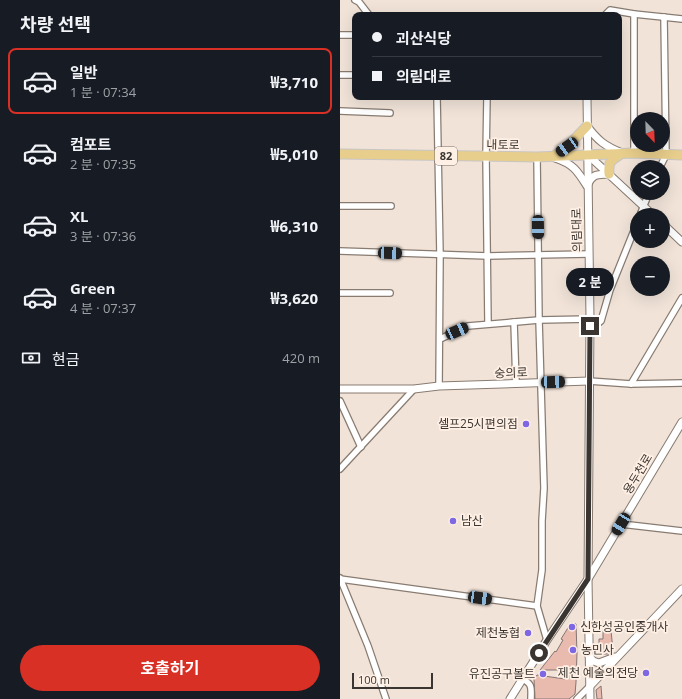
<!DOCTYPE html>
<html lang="ko">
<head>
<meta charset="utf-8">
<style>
	:root { --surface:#171b24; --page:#242831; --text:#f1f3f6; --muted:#9ea1a6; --line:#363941; --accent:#d93025 }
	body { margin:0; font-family:"Open Sans","Noto Sans KR",sans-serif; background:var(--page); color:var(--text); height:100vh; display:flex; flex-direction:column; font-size:15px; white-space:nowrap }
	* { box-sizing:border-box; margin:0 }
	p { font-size:13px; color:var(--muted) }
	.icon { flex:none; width:22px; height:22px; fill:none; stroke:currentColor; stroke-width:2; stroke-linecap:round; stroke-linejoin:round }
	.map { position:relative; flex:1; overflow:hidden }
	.panel { display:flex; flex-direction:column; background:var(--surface); width:340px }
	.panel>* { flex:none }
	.hud { position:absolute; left:12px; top:12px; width:270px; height:88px; border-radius:8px; box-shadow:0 4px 16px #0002; display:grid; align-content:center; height:88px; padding:0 20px; background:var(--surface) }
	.needle { width:26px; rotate:157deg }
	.controls { position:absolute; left:290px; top:112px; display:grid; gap:8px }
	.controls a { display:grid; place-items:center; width:40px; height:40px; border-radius:50%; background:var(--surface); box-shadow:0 4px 16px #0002; font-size:20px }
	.scale { position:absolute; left:12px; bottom:10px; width:81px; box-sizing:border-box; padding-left:4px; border:2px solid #3b3531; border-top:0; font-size:11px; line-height:14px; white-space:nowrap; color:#3b3531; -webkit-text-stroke:3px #fff0e5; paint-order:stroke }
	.end { position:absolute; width:18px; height:18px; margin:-9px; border:5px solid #3b3531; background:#fff; box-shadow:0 0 0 2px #fff }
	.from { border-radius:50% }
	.bubble { position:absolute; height:28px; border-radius:14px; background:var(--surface); box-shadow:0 4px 16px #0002; font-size:13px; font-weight:700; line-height:28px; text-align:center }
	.car { position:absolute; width:12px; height:24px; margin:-12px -6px; border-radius:5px; box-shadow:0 0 3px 1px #0007; background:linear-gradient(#222 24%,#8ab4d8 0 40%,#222 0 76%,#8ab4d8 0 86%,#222 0) }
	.hud b { display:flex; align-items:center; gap:14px; height:38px; font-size:15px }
	.hud b+b { border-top:1px solid var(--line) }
	.hud i { width:10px; height:10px; background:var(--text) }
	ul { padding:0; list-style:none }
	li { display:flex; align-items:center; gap:12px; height:66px; margin:0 8px 6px; padding:0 12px; border:2px solid transparent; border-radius:8px }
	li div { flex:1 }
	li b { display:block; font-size:15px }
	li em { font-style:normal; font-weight:700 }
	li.current { border-color:var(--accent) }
	li>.icon { width:36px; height:36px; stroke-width:1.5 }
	h2 { padding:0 20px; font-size:18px; line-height:48px }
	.pay { display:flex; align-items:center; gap:10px; height:44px; padding:0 20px; font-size:15px }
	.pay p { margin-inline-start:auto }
	.action { display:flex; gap:8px; margin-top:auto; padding:8px 20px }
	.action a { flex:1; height:46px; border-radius:24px; background:var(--accent); color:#fff; font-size:16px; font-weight:700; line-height:46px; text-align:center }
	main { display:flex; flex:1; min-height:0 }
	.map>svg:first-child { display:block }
	.building { fill:#e9baae; stroke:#867572 }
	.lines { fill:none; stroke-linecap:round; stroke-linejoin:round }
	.minor-casing { stroke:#887b71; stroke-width:8 }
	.tertiary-casing { stroke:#887b71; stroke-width:9 }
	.primary-casing { stroke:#c8c6c5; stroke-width:11 }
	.minor { stroke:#fff; stroke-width:5.5 }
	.tertiary { stroke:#fff; stroke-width:7 }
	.primary { stroke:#e8ce8c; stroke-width:9 }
	.route { stroke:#3b3531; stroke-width:5 }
	.poi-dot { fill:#7d67e3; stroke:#fff0e5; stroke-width:1.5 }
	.labels { text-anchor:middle; stroke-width:3.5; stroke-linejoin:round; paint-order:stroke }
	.shield { fill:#fff0e5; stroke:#766d67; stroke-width:1 }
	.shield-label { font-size:11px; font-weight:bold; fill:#3b3531 }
	.street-label { font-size:12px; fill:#3b3531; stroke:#fff0e5 }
	.poi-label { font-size:12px; fill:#3b3531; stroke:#fff0e5; text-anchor:end }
</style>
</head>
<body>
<main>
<section class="panel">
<h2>차량 선택</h2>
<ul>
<li class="current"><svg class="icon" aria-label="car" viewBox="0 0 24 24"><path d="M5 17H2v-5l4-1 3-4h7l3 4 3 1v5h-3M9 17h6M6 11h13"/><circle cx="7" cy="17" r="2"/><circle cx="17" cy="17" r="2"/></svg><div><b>일반</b><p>1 분 · 07:34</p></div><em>₩3,710</em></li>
<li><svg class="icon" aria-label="car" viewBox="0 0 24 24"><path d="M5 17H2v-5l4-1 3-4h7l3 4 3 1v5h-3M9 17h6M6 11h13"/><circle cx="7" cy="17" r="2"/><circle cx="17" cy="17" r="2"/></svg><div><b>컴포트</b><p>2 분 · 07:35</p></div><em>₩5,010</em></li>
<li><svg class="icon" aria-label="car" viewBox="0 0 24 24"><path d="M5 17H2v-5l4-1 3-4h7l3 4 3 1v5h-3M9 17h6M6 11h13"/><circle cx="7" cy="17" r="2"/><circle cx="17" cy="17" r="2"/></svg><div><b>XL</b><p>3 분 · 07:36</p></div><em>₩6,310</em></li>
<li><svg class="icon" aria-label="car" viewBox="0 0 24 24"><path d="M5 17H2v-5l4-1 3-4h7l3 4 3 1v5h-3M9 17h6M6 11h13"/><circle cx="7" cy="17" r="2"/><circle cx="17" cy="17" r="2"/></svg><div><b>Green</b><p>4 분 · 07:37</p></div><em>₩3,620</em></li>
</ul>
<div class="pay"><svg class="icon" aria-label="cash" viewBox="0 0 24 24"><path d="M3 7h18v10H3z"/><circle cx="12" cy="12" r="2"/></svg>현금<p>420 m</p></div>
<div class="action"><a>호출하기</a></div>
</section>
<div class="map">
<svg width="342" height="699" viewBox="0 0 342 699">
	<rect width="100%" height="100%" fill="#f1e3d8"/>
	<g class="building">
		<polygon points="231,623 236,624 237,653 236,682 235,694 229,699 195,699 194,679 197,675 225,679 225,670 200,670 215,651 216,652 223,640 221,639"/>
		<polygon points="263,631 271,631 273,650 269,654 259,654 259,639 263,639"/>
		<polygon points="261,686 262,699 257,699 256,690"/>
	</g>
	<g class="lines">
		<g class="minor-casing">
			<g id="minor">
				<polyline points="15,0 19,2 29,15"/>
				<polyline points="265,15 270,10 294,14 342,19"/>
				<polyline points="0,35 15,35"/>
				<polyline points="0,75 15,75"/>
				<polyline points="97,97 100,255 99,386"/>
				<polyline points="147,97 146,156 148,323"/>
				<polyline points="0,111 50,113"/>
				<polyline points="294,153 294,14"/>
				<polyline points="197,157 199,320 204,488 202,521 202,570 197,606 207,640"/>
				<polyline points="320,167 326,155 324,17"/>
				<polyline points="0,206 51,206"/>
				<polyline points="300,215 309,193"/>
				<polyline points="0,251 148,256 249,254"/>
				<polyline points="0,293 50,293"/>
				<polyline points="174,322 176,384"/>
				<polyline points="249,331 261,321 270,290 297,223"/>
				<polyline points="100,339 128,326 199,320 250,319"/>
				<polyline points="249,381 291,384 342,383"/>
				<polyline points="291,384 342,298"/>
				<polyline points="0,401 21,447"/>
				<polyline points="0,469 74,389"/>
				<polyline points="281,524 342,531"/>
				<polyline points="0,578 28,646 46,699"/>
				<polyline points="0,579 197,606"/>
				<path d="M183 679C193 685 191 688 191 699"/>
				<polyline points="237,699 250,686"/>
			</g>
		</g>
		<g class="tertiary-casing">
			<g id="tertiary">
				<polyline points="247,97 250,319 248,579 250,699"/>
				<path d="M247 126C258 141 265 146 282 153"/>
				<polyline points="248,155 313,215"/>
				<path d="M215 158C233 164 237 170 247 186"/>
				<path d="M248 184C253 173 258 175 269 174"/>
				<polyline points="323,224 342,242"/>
				<polyline points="0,389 74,389 99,386 249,381"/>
				<polyline points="249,656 253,661 259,663 275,657"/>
				<polyline points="250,686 342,589"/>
				<polyline points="170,699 207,640 248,579 342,422"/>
			</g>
		</g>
		<g class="primary-casing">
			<g id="primary">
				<polyline points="0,154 197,157 294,153 342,155"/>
				<polyline points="214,156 227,147 247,126"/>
				<path d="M269 174C268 162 271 160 281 154"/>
			</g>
		</g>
		<use href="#minor" class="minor"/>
		<use href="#tertiary" class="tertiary"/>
		<use href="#primary" class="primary"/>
	</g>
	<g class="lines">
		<polyline class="route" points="199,653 248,579 250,326"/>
	</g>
	<g class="poi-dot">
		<circle cx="186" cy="424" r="4"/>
		<circle cx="113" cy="521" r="4"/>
		<circle cx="232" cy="627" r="4"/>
		<circle cx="188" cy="633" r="4"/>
		<circle cx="233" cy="650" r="4"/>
		<circle cx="306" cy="673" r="4"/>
		<circle cx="203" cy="674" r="4"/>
	</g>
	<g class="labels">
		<rect class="shield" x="95" y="147" width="22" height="18" rx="3"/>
		<g class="shield-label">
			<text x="106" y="160">82</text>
		</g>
		<g class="street-label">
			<text transform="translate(163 145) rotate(1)" y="4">내토로</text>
			<text transform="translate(237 230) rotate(-91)" y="4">의림대로</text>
			<text transform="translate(171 373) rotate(-2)" y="4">숭의로</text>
			<text transform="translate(298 474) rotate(-59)" y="4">용두천로</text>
		</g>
		<g class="poi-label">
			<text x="178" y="428">셀프25시편의점</text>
			<text x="121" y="525" text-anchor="start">남산</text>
			<text x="240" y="631" text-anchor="start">신한성공인중개사</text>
			<text x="180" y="637">제천농협</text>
			<text x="241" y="654" text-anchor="start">농민사</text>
			<text x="298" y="677">제천 예술의전당</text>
			<text x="195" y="678">유진공구볼트</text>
		</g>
	</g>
</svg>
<div class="controls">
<a><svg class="needle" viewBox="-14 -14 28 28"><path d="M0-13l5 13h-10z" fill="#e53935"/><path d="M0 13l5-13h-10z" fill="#9ea1a6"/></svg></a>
<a><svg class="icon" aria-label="layers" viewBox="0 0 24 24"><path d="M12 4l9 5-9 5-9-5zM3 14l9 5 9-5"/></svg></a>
<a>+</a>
<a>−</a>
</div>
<div class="scale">100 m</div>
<i class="end from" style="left:199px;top:653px"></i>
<i class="end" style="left:250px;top:326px"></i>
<div class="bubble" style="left:226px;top:268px;width:48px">2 분</div>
<i class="car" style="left:227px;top:147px;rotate:236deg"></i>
<i class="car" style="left:198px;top:227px;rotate:179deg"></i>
<i class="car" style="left:50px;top:253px;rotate:92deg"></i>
<i class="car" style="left:117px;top:331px;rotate:66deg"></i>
<i class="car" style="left:213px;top:382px;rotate:88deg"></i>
<i class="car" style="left:281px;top:524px;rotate:211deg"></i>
<i class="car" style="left:140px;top:598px;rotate:98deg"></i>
<div class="hud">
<b><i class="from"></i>괴산식당</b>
<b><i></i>의림대로</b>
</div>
</div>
</main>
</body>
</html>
